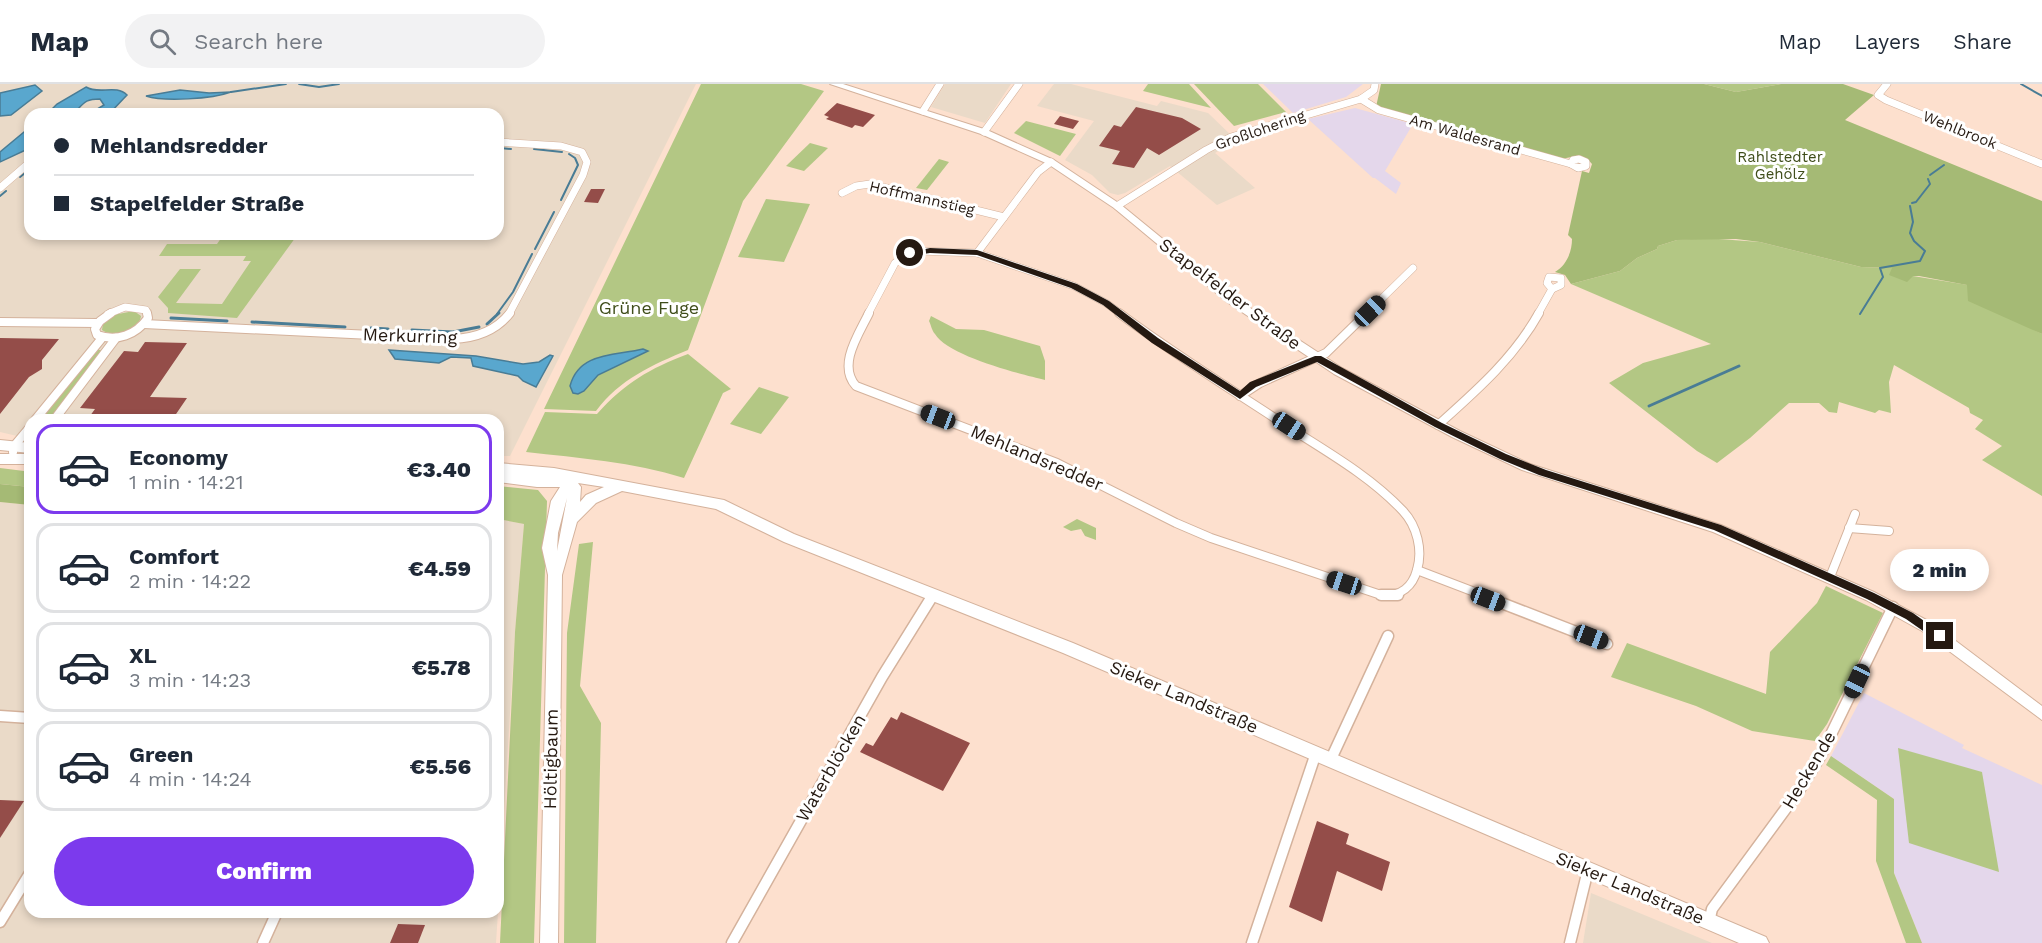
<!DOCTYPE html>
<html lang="en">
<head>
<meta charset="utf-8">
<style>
	:root { --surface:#fff; --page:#f2f2f3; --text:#1f2937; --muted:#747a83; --line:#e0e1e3; --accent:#7c3aed }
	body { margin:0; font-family:"Work Sans",sans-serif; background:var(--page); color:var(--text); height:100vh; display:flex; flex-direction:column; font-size:22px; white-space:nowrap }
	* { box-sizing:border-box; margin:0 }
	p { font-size:20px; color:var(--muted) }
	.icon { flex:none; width:33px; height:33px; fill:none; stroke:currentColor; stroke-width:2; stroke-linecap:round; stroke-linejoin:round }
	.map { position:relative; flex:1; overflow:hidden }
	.sheet { position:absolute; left:24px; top:330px; width:480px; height:504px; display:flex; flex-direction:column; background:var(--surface); border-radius:18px; box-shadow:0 3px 9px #0003 }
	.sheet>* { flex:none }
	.hud { position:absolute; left:24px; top:24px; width:480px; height:132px; border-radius:18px; box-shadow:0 3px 9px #0003; display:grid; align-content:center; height:132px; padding:0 30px; background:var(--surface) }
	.end { position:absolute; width:27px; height:27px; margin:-14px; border:8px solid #251911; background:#fff; box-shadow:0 0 0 3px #fff }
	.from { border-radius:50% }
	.bubble { position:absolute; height:42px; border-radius:21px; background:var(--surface); box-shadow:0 3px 9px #0003; font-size:20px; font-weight:800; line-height:42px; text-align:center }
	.car { position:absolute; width:18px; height:36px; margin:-18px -9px; border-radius:8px; box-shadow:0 0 4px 2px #0007; background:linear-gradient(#222 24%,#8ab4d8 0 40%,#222 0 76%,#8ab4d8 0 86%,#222 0) }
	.hud b { display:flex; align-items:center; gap:21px; height:57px; font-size:22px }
	.hud b+b { border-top:2px solid var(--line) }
	.hud i { width:15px; height:15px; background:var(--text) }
	ul { padding:10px 0 0; list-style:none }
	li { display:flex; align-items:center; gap:18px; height:90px; margin:0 12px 9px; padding:0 18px; border:3px solid var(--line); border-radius:18px }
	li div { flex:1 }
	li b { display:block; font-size:22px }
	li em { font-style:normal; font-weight:800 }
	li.selected { border-color:var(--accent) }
	li>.icon { width:54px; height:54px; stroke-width:1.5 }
	.cta { display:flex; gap:12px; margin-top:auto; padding:12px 30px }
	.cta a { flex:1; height:69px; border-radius:36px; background:var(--accent); color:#fff; font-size:24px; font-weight:800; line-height:69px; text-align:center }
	header { display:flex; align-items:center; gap:36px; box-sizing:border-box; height:84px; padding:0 30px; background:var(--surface); border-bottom:2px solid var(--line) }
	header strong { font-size:28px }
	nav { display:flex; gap:33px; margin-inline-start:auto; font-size:21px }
	.search { width:420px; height:54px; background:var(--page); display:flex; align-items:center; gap:15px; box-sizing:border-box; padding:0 21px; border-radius:33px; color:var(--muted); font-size:22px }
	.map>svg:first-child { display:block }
	.commercial { fill:#eadac8; fill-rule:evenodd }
	.education { fill:#e4d7eb }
	.green { fill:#b3c784 }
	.forest { fill:#a5ba75 }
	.water { fill:#59a7ce; stroke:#497c95; stroke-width:1.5 }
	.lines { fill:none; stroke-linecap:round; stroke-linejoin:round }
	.stream-far1 { stroke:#497c95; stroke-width:2 }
	.stream { stroke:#497c95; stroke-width:3 }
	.building { fill:#944d49 }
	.minor-far2-casing { stroke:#d4b29c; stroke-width:8 }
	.minor-far1-casing { stroke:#d4b29c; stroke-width:10 }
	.minor-casing { stroke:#d4b29c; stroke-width:13 }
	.tertiary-casing { stroke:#d4b29c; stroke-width:2 }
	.secondary-casing { stroke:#d4b29c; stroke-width:2 }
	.minor-far2 { stroke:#fff; stroke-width:7 }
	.minor-far1 { stroke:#fff; stroke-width:8 }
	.minor { stroke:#fff; stroke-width:10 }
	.tertiary { fill:#fff; fill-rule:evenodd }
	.secondary { fill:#fff; fill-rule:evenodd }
	.route { fill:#251911 }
	.labels { text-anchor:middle; stroke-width:6; stroke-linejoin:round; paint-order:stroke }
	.far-street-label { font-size:15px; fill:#251911; stroke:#fff }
	.far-park-label { font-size:15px; fill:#3f4d1a; stroke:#fff }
	.street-label { font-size:18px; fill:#251911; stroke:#fff }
	.park-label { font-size:18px; fill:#3f4d1a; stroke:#fff }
</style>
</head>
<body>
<header>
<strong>Map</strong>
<div class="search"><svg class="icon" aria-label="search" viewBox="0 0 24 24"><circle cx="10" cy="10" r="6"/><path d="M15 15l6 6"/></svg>Search here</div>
<nav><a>Map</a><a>Layers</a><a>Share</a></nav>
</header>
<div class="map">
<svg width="2042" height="859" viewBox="0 0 2042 859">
	<rect width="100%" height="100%" fill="#fde0ce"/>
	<g class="commercial">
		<path d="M0 0H696L510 372H498V336H30V355L0 348ZM30 30H498V150H30Z"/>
		<polygon points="945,0 1011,0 985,39 931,23"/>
		<polygon points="1054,0 1071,0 1157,22 1161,17 1208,29 1236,56 1215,69 1255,104 1217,121 1170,82 1125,109 1118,111 1110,109 1092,91 1065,76 1094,37 1037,22"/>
		<polygon points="0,418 30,421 30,828 498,828 496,859 0,859"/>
		<polygon points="498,435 524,440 515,548 498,825"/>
		<polygon points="1591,809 1712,859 1583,859"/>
	</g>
	<g class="education">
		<polygon points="1263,0 1363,0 1346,13 1293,29"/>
		<polygon points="1355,24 1413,40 1385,87 1401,99 1396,110 1375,94 1373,94 1308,35"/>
		<polygon points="1864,609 1964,661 1962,664 2042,701 2042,859 1922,859 1894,789 1894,715 1831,672"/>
	</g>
	<g class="green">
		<path d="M701 0H801L824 7 743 117 688 266C652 281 620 295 596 327L544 325Z"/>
		<polygon points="1148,0 1189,0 1211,24 1143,7"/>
		<polygon points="1194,0 1258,0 1286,28 1234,42"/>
		<polygon points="1704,0 1781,0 1736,8"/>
		<polygon points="1026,37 1076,50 1060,72 1014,49"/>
		<polygon points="810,59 828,64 804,87 786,82"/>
		<polygon points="939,75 949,78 927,106 916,104"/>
		<polygon points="766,115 810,120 784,178 738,173"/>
		<polygon points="224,150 298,150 237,234 168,229 168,224 158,213 180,185 201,185 176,219 222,220 251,177 243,177 246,172 159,172 167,160 217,160"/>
		<polygon points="1705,154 1760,158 1861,183 1892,184 1913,192 1968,201 2023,240 2042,250 2042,412 1982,376 2002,362 1975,345 1983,336 1970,329 1969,324 1894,281 1889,298 1891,329 1879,326 1875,329 1839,318 1837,329 1829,328 1819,319 1789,319 1750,354 1717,379 1697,367 1609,299 1643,279 1711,260 1571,200 1620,187 1637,174 1657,165 1658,162 1677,156"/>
		<path d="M134 227 141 232C139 247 115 255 102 246L103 239 113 231Z"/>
		<path d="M931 232 956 245 984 246 1040 262 1045 277V296C1020 290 948 272 935 250 932 247 931 241 929 237Z"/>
		<polygon points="96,266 103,266 50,336 41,336"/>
		<path d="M688 270 731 305 723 309 684 394C633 378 579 374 526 368L545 328 597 330C626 298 649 285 688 270Z"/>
		<polygon points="759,303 789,313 761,350 730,340"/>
		<polygon points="28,382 30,382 30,403 0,400 0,384 24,387"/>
		<polygon points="498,402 538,406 547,417 534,859 500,859 515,548 524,440 498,435"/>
		<polygon points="1077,435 1096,444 1096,456 1085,452 1081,445 1071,447 1063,443"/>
		<polygon points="593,458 580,602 601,639 596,859 564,859 567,549 579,460"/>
		<polygon points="1826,502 1883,529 1827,640 1815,657 1752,647 1696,622 1611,593 1627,559 1766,610 1770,568 1817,519"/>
		<polygon points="1898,664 1982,688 1999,788 1909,759"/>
		<polygon points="1831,672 1894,715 1894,789 1922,859 1906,859 1876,777 1877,716 1826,681"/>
	</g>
	<g class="forest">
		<path d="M1381 0H1704L1736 8 1781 0H1843L1874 11 1845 36 2042 117V250L1968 217 1967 201 1919 192H1913L1907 198 1889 191 1892 184 1861 183 1760 158 1736 155 1677 156 1658 162 1657 165 1637 174 1620 187 1571 200 1565 191 1555 188C1567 181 1572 167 1572 155L1568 151 1582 87 1589 89 1592 80C1583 69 1574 73 1562 75L1376 23Z"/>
		<polygon points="0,400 30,403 30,421 0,418"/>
	</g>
	<g class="water">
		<polygon points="35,1 42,7 11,31 0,32 0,9"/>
		<path d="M86 3C99 11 116 0 127 11L109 30H89L104 21 100 15C83 15 84 20 73 30H47L57 20Z"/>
		<path d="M180 6 209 9 231 8C212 15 164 18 146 12Z"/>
		<polygon points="30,43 30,64 0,78 0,68"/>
		<path d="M643 265 648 267 598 291 584 307 578 310 573 309 570 302C579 268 614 272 643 265Z"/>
		<polygon points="389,266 476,272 523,280 539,278 550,271 553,272 536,303 523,297 518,292 473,282 471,274 451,273 439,279 395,275"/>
	</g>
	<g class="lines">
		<g class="stream-far1">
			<polyline points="299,0 319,3 339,0"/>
			<polyline points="2021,0 2042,12"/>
			<polyline points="231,8 286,0"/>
			<polyline points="500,64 511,65"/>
			<polyline points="534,65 562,68"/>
			<polyline points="1930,91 1944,81"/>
			<polyline points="20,93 30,85"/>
			<polyline points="0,112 6,107"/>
			<polyline points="561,116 578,81 575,74 569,70"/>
			<polyline points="1912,119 1916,118 1930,100 1928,95"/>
			<polyline points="535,165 554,128"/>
			<polyline points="497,230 513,208 532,170"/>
			<polyline points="1860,230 1883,193 1880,184 1920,177 1925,167 1914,157 1910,149 1913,138 1910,122"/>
		</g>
		<g class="stream">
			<polyline points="171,234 227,237"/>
			<polyline points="252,238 345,243"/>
			<polyline points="487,240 499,229"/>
			<polyline points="371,244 388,245"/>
			<polyline points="412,246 453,248 479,243"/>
			<polyline points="1649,322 1739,282"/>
		</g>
	</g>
	<g class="building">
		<polygon points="837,19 875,31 863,43 855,41 852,44 826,35 829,33 824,31"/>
		<polygon points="1136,23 1182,34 1201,45 1159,71 1147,64 1134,84 1112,80 1120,67 1099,62 1114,41 1121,43"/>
		<polygon points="1060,32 1079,37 1073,45 1054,40"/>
		<polygon points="591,105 605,105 598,119 584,118"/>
		<polygon points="0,254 59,255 42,276 42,285 29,293 0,330"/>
		<polygon points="145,258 187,259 150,313 187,314 174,333 135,332 132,336 87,336 95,325 80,324 124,267 138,268"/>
		<polygon points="901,628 970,659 943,707 860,668 866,659 873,662 891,633 897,636"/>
		<polygon points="0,716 24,717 0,754"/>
		<polygon points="1317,737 1349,750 1346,760 1390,778 1382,807 1337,787 1322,838 1289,823"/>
		<polygon points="398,840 425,841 418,859 390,859"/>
	</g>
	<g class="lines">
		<g class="minor-far2-casing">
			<g id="minor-far2">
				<polyline points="1887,0 1878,11 1886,16 2042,80"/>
				<polyline points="1361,15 1379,26 1571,80"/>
				<polyline points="923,27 940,0"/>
				<polyline points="984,48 1019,0"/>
				<polyline points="498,58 561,62 582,68 587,78 583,91 509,230"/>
				<polygon points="1579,75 1586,78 1586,82 1578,84 1571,80 1573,76"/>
				<polyline points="0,104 30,78"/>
				<polyline points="842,109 856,102 870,100 1004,133"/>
				<polyline points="1117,122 1206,66 1231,53 1361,15 1374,6 1375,0"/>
				<polyline points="977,169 1038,88 1051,78"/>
				<polygon points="1549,193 1561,194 1561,201 1552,205 1547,199"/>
				<polyline points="108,230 125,223 146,226 147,230"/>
				<polyline points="868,230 895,179 906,171 919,167 977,169 1074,202 1106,219 1121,230"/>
				<polyline points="1366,230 1413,184"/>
				<polyline points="1538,230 1552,205"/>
			</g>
		</g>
		<g class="minor-far1-casing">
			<g id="minor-far1">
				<path d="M111 229 100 237 95 245 97 251C117 258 136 251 148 234L147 229"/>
				<path d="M869 229C859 250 837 281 856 302L1057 379 1176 439 1211 454 1384 512C1401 511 1412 504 1417 486 1423 466 1417 442 1403 427 1372 394 1331 370 1293 346 1234 307 1175 271 1119 229"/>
				<polyline points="0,238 97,239"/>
				<path d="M144 240 453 255C476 254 496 247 510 229"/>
				<polyline points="1240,312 1260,299 1326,269 1367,229"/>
				<polyline points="35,336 102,254"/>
				<polyline points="54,336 116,254"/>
				<path d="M1438 341C1476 307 1514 274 1539 229"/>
				<polyline points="13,368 14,362 30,343"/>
				<polyline points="1849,444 1889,447"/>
				<polyline points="1417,486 1485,512"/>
				<polyline points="1830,493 1855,430"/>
			</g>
		</g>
		<g class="minor-casing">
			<g id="minor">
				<polyline points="1381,511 1398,511"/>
				<polyline points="1481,511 1607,560"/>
				<polyline points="0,632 30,634"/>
				<polyline points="1331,675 1388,552"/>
				<polyline points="0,838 30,789"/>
				<polyline points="1709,838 1712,825 1798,708 1821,671 1893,523"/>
				<polyline points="263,859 277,828"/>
				<polyline points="732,859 882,593 933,511"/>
				<polyline points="1252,859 1316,669"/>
				<polyline points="1570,859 1588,786"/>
			</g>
		</g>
		<g class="tertiary-casing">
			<polygon id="tertiary" points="830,0 843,0 987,46 1054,76 1120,120 1235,214 1342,284 1460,347 1530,380 1721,441 1874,508 1932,539 2042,622 2042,636 1922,547 1866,516 1713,448 1522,386 1452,353 1334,290 1227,218 1114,124 1048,80 981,50"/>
		</g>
		<g class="secondary-casing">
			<g id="secondary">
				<polygon points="0,356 30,359 30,369 0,366"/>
				<rect x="0" y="370" width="30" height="10"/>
				<path d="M498 379 554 384 724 416 794 450 1073 559 1766 853 1769 859H1739L1063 569 784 458 716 425 622 407 596 419 577 438 562 491 558 859H540L548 491 542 464 551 417 560 403H537L498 398ZM578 399 604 403 586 411 580 418 581 403ZM567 414 557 467 558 449Z"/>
			</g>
		</g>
		<use href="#minor-far2" class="minor-far2"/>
		<use href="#minor-far1" class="minor-far1"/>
		<use href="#minor" class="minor"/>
		<use href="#tertiary" class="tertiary"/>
		<use href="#secondary" class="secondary"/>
	</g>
	<polygon class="route" points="930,164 977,166 1077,200 1109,217 1158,254 1240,307 1250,298 1315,272 1321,272 1442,339 1506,370 1546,386 1721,441 1874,509 1913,529 1945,552 1940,557 1936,556 1906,535 1867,515 1714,446 1539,391 1500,375 1435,343 1317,278 1256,303 1240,315 1152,259 1103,221 1071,204 977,171 930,169 910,172 906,169"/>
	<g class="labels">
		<g class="far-street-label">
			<text transform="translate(1260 46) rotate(-19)" y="5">Großlohering</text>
			<text transform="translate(1960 46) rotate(22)" y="5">Wehlbrook</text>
			<text transform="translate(1465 51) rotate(16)" y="5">Am Waldesrand</text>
			<text transform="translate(922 114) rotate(13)" y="5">Hoffmannstieg</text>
		</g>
		<g class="far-park-label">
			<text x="1780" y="78">Rahlstedter<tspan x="1780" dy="17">Gehölz</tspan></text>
		</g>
		<g class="street-label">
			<text transform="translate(1230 210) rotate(37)" y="6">Stapelfelder Straße</text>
			<text transform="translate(410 252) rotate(2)" y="6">Merkurring</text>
			<text transform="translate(1037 374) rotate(23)" y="6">Mehlandsredder</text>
			<text transform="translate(1184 613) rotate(23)" y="6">Sieker Landstraße</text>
			<text transform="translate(551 675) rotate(-89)" y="6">Höltigbaum</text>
			<text transform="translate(831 684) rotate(-60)" y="6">Waterblöcken</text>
			<text transform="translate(1809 686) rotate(-59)" y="6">Heckende</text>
			<text transform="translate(1630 804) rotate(23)" y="6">Sieker Landstraße</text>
		</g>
		<g class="park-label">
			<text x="649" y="230">Grüne Fuge</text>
		</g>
	</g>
</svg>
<i class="end from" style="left:910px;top:169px"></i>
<i class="end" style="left:1940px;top:552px"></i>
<div class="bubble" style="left:1890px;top:465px;width:99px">2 min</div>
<i class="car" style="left:1370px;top:227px;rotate:46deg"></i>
<i class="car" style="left:938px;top:333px;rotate:291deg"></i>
<i class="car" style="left:1289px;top:342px;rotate:123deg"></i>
<i class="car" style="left:1344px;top:499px;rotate:288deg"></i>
<i class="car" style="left:1488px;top:515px;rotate:111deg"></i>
<i class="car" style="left:1591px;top:553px;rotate:111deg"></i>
<i class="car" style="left:1857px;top:597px;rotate:205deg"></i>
<div class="hud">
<b><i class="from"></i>Mehlandsredder</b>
<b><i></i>Stapelfelder Straße</b>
</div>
<section class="sheet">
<ul>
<li class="selected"><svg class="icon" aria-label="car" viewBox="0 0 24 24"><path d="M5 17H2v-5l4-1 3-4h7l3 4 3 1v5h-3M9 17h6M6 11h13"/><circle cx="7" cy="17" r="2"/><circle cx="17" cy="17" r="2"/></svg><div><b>Economy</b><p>1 min · 14:21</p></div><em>€3.40</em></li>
<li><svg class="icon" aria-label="car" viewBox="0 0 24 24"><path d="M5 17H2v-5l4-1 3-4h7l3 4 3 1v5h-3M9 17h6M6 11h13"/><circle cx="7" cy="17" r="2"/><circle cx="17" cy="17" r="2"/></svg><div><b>Comfort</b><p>2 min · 14:22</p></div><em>€4.59</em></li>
<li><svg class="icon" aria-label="car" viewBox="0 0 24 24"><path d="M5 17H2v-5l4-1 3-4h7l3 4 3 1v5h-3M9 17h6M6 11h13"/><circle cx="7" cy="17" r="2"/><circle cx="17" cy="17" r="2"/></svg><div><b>XL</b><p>3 min · 14:23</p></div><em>€5.78</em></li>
<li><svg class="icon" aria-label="car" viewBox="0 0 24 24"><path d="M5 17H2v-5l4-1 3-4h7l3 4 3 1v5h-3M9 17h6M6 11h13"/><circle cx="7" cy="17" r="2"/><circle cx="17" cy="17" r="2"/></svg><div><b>Green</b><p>4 min · 14:24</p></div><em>€5.56</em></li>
</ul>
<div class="cta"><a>Confirm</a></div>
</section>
</div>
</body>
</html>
